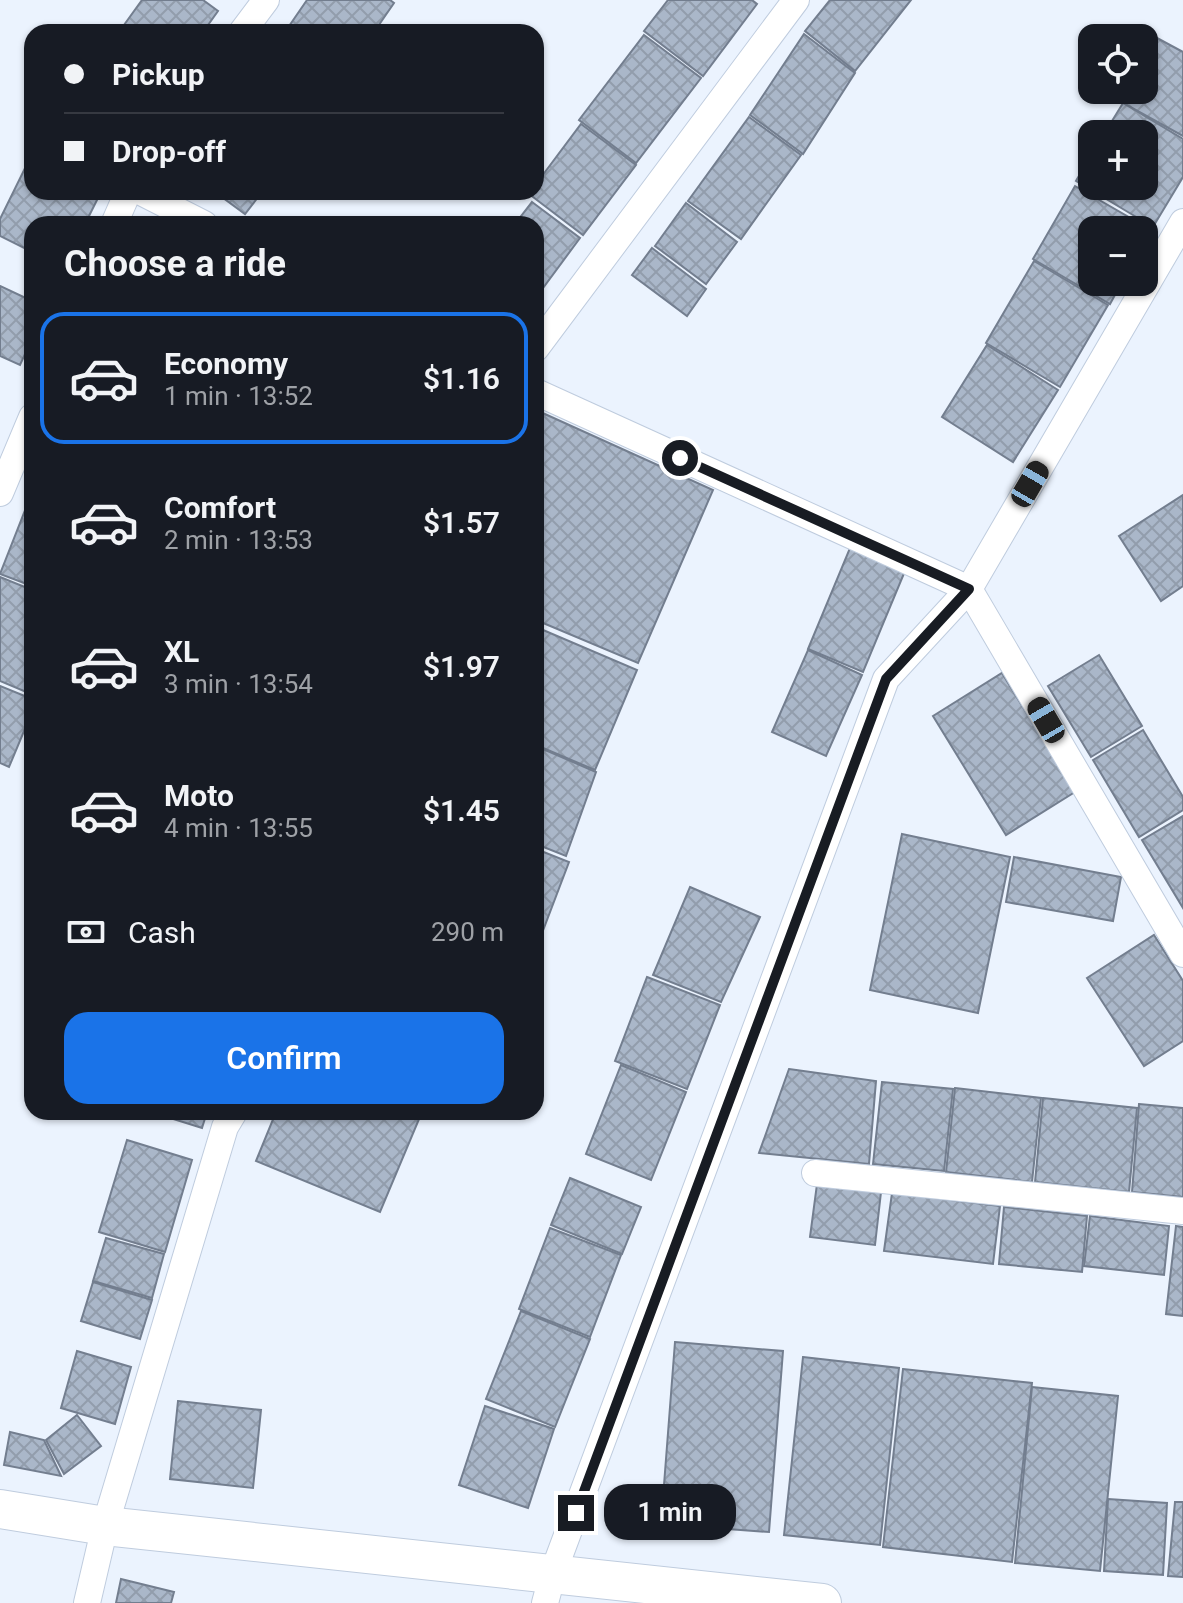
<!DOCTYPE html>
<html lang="en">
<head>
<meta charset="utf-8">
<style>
	:root { --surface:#171b24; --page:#20242c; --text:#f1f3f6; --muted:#9ea1a6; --line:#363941; --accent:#1a73e8 }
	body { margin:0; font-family:Roboto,sans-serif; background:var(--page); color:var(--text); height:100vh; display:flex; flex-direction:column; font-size:30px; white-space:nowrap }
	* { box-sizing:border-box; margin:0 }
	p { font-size:26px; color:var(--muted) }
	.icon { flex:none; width:44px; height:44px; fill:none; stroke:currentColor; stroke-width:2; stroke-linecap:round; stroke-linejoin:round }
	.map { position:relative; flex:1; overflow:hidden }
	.sheet { position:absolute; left:24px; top:216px; width:520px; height:904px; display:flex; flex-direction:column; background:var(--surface); border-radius:24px; box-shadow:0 2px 6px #0004 }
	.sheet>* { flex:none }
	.hud { position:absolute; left:24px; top:24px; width:520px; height:176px; border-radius:24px; box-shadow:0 2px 6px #0004; display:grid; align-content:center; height:176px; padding:0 40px; background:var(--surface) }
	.fabs { position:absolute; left:1078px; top:24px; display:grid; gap:16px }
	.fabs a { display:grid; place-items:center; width:80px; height:80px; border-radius:16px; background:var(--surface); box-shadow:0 2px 6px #0004; font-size:40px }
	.end { position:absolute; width:36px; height:36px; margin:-18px; border:10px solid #181c23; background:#fff; box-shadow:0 0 0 4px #fff }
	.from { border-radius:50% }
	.bubble { position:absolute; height:56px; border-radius:24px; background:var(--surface); box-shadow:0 2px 6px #0004; font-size:26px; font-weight:600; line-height:56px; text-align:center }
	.car { position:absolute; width:24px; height:48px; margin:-24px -12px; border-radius:10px; box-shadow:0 0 6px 2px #0007; background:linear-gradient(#222 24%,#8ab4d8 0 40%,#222 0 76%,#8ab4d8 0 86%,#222 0) }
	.hud b { display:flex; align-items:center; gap:28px; height:76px; font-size:30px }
	.hud b+b { border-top:2px solid var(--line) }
	.hud i { width:20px; height:20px; background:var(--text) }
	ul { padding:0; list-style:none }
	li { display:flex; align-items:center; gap:24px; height:132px; margin:0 16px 12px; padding:0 24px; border:4px solid transparent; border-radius:24px }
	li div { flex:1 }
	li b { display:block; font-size:30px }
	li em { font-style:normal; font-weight:600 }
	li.selected { border-color:var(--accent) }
	li>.icon { width:72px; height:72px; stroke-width:1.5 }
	h2 { padding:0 40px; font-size:36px; line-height:96px }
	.pay { display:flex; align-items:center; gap:20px; height:88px; padding:0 40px; font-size:30px }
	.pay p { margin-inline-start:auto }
	.action { display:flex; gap:16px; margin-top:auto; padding:16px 40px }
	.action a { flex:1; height:92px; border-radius:24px; background:var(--accent); color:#fff; font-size:32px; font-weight:600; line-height:92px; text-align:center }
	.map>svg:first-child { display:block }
	.building { fill:url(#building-cross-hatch); stroke:#737e8f; stroke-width:2 }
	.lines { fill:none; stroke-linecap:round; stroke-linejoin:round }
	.street-casing { stroke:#bfccde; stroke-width:28 }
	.secondary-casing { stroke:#bfccde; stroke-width:40 }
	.street { stroke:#fff; stroke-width:26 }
	.secondary { stroke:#fff; stroke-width:38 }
	.route { stroke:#181c23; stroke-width:10 }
</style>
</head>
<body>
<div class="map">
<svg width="1183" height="1603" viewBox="0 0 1183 1603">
	<defs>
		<pattern id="building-cross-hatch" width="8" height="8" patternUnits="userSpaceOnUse" patternTransform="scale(2)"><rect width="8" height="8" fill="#aab7c9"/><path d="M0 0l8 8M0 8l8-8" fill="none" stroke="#929dac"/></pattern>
	</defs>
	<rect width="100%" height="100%" fill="#ebf3fe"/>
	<g class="building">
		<polygon points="142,0 203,0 218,11 203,32 119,32"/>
		<polygon points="307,0 390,0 394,3 374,32 285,32"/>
		<polygon points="668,0 752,0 757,4 703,76 644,31"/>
		<polygon points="830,0 911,0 855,71 805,31"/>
		<polygon points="804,34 855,73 803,154 750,115"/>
		<polygon points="644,35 701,78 636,163 579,120"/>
		<polygon points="1157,38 1183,52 1183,136 1123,103 1130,90 1144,90 1144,63"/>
		<polygon points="1123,103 1183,139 1183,177 1153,227 1076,181 1092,154 1092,186 1144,186 1144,134 1104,134"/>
		<polygon points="749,117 801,155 741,239 688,201"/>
		<polygon points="581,124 636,165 583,235 529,194 536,192 536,184"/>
		<polygon points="32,154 32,192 101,192 85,224 32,224 32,252 0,236 0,219"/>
		<polygon points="1075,186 1151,230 1144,243 1144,230 1092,230 1092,282 1122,282 1110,304 1033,259"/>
		<polygon points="215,192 262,192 245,214"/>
		<polygon points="532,202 580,238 543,288 536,282 536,224 515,224"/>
		<polygon points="686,203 737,242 706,284 655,246"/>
		<polygon points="652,248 706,289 687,316 632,275"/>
		<polygon points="1034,261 1108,305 1060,387 986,343"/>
		<polygon points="0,286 32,301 32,339 20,365 0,356"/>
		<polygon points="987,345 1058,390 1013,462 942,417"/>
		<polygon points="536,410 713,490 638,663 536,620"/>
		<polygon points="31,495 32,495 32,586 0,574"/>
		<polygon points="1183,495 1183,586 1161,601 1119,536"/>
		<polygon points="850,548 905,571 863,672 808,649"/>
		<polygon points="0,577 32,590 31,694 0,681"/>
		<polygon points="536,627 637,670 595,770 536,745"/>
		<polygon points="808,650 862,675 826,756 772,732"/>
		<polygon points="1099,655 1142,726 1091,757 1048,686"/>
		<polygon points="1002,673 1075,792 1006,835 933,716"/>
		<polygon points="0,686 32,699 32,712 9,767 0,763"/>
		<polygon points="1143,730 1183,797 1183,810 1139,837 1093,760"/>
		<polygon points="536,746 596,772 566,856 536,844"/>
		<polygon points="1183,816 1183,908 1142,840"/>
		<polygon points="902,834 1010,857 978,1013 870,990"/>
		<polygon points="536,849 569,862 539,941 536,940"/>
		<polygon points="1014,857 1121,877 1113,921 1006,902"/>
		<polygon points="690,887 760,917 721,1002 653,975"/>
		<polygon points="1154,935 1183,981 1183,1041 1144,1066 1087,978"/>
		<polygon points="647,977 720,1005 687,1089 615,1061"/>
		<polygon points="621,1065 686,1092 651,1180 586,1154"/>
		<polygon points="789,1069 876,1081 869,1164 759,1153"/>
		<polygon points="882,1082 953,1089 944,1171 873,1164"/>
		<polygon points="955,1088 1041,1098 1032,1182 946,1172"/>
		<polygon points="1043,1098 1137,1108 1129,1192 1035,1182"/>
		<polygon points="1139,1104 1183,1108 1183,1197 1132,1192"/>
		<polygon points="151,1112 207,1112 202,1128"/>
		<polygon points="276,1112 422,1112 380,1212 256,1161"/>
		<polygon points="127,1140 192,1160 165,1252 99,1232"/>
		<polygon points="570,1178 641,1207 622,1254 551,1225"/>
		<polygon points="817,1184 881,1192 875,1245 810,1237"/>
		<polygon points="892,1193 1000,1206 993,1264 884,1251"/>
		<polygon points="1004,1207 1087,1216 1082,1272 999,1264"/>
		<polygon points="1090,1216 1169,1226 1164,1275 1084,1266"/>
		<polygon points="1176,1226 1183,1227 1183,1316 1166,1314"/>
		<polygon points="550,1228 621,1255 590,1337 519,1309"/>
		<polygon points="106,1238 164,1254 152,1298 93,1281"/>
		<polygon points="93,1282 152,1300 140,1339 81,1321"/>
		<polygon points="521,1311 590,1339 555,1427 486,1399"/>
		<polygon points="675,1342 783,1351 769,1532 661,1524"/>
		<polygon points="77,1351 131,1367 115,1424 61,1408"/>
		<polygon points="803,1357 899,1368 880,1545 784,1535"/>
		<polygon points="903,1369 1032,1383 1012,1562 883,1547"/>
		<polygon points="1032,1387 1118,1396 1100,1571 1015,1563"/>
		<polygon points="178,1401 261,1410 253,1488 170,1479"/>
		<polygon points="485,1406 554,1429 528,1508 459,1485"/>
		<polygon points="77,1415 101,1446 64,1474 46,1440"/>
		<polygon points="10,1432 44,1440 61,1476 4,1465"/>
		<polygon points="1108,1499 1167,1503 1163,1575 1104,1571"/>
		<polygon points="1175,1502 1183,1502 1183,1577 1168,1576"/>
		<polygon points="121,1579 174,1592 171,1603 116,1603"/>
	</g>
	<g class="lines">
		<g class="street-casing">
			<g id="street">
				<polyline points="242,32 266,0"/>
				<polyline points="141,192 204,224"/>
				<polyline points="114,224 128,192"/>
				<polyline points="536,348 796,0"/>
				<polyline points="536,392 969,589 1183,954"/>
				<polyline points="0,493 32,417"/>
				<polyline points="815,1173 1183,1211"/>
				<polyline points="87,1603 105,1526 225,1127 234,1112"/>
				<polyline points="545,1603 553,1573 886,679 969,589 1183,222"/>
			</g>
		</g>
		<g class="secondary-casing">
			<polyline id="secondary" points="0,1509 105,1526 822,1603"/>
		</g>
		<use href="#street" class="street"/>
		<use href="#secondary" class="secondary"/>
	</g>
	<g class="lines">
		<polyline class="route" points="576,1513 886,679 969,589 680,458"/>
	</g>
</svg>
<div class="fabs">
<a><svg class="icon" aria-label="locate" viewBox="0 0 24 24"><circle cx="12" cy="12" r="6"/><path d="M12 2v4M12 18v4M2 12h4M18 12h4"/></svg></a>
<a>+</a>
<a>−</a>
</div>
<i class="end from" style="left:680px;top:458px"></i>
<i class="end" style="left:576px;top:1513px"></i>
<div class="bubble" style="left:604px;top:1484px;width:132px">1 min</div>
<i class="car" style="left:1030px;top:484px;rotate:30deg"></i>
<i class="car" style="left:1046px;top:720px;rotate:330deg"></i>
<div class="hud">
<b><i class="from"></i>Pickup</b>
<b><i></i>Drop-off</b>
</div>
<section class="sheet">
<h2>Choose a ride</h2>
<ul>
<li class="selected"><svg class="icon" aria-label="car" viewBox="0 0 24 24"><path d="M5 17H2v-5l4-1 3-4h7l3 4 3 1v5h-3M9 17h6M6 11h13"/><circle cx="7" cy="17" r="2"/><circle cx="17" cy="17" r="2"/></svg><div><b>Economy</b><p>1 min · 13:52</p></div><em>$1.16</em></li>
<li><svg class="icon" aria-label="car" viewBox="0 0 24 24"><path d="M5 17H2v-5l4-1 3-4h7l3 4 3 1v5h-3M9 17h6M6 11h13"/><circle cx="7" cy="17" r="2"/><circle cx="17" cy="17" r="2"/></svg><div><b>Comfort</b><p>2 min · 13:53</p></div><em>$1.57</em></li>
<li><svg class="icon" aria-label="car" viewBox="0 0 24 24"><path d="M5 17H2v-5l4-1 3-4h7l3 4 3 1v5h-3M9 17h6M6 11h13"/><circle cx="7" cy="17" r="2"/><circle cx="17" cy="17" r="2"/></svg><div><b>XL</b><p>3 min · 13:54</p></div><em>$1.97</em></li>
<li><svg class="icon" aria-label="car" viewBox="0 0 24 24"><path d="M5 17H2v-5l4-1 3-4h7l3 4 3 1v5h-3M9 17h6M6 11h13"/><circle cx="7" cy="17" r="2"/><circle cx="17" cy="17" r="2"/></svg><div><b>Moto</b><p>4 min · 13:55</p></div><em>$1.45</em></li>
</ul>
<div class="pay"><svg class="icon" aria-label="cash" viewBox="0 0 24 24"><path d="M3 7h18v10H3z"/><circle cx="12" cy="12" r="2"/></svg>Cash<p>290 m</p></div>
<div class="action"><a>Confirm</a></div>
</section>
</div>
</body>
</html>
